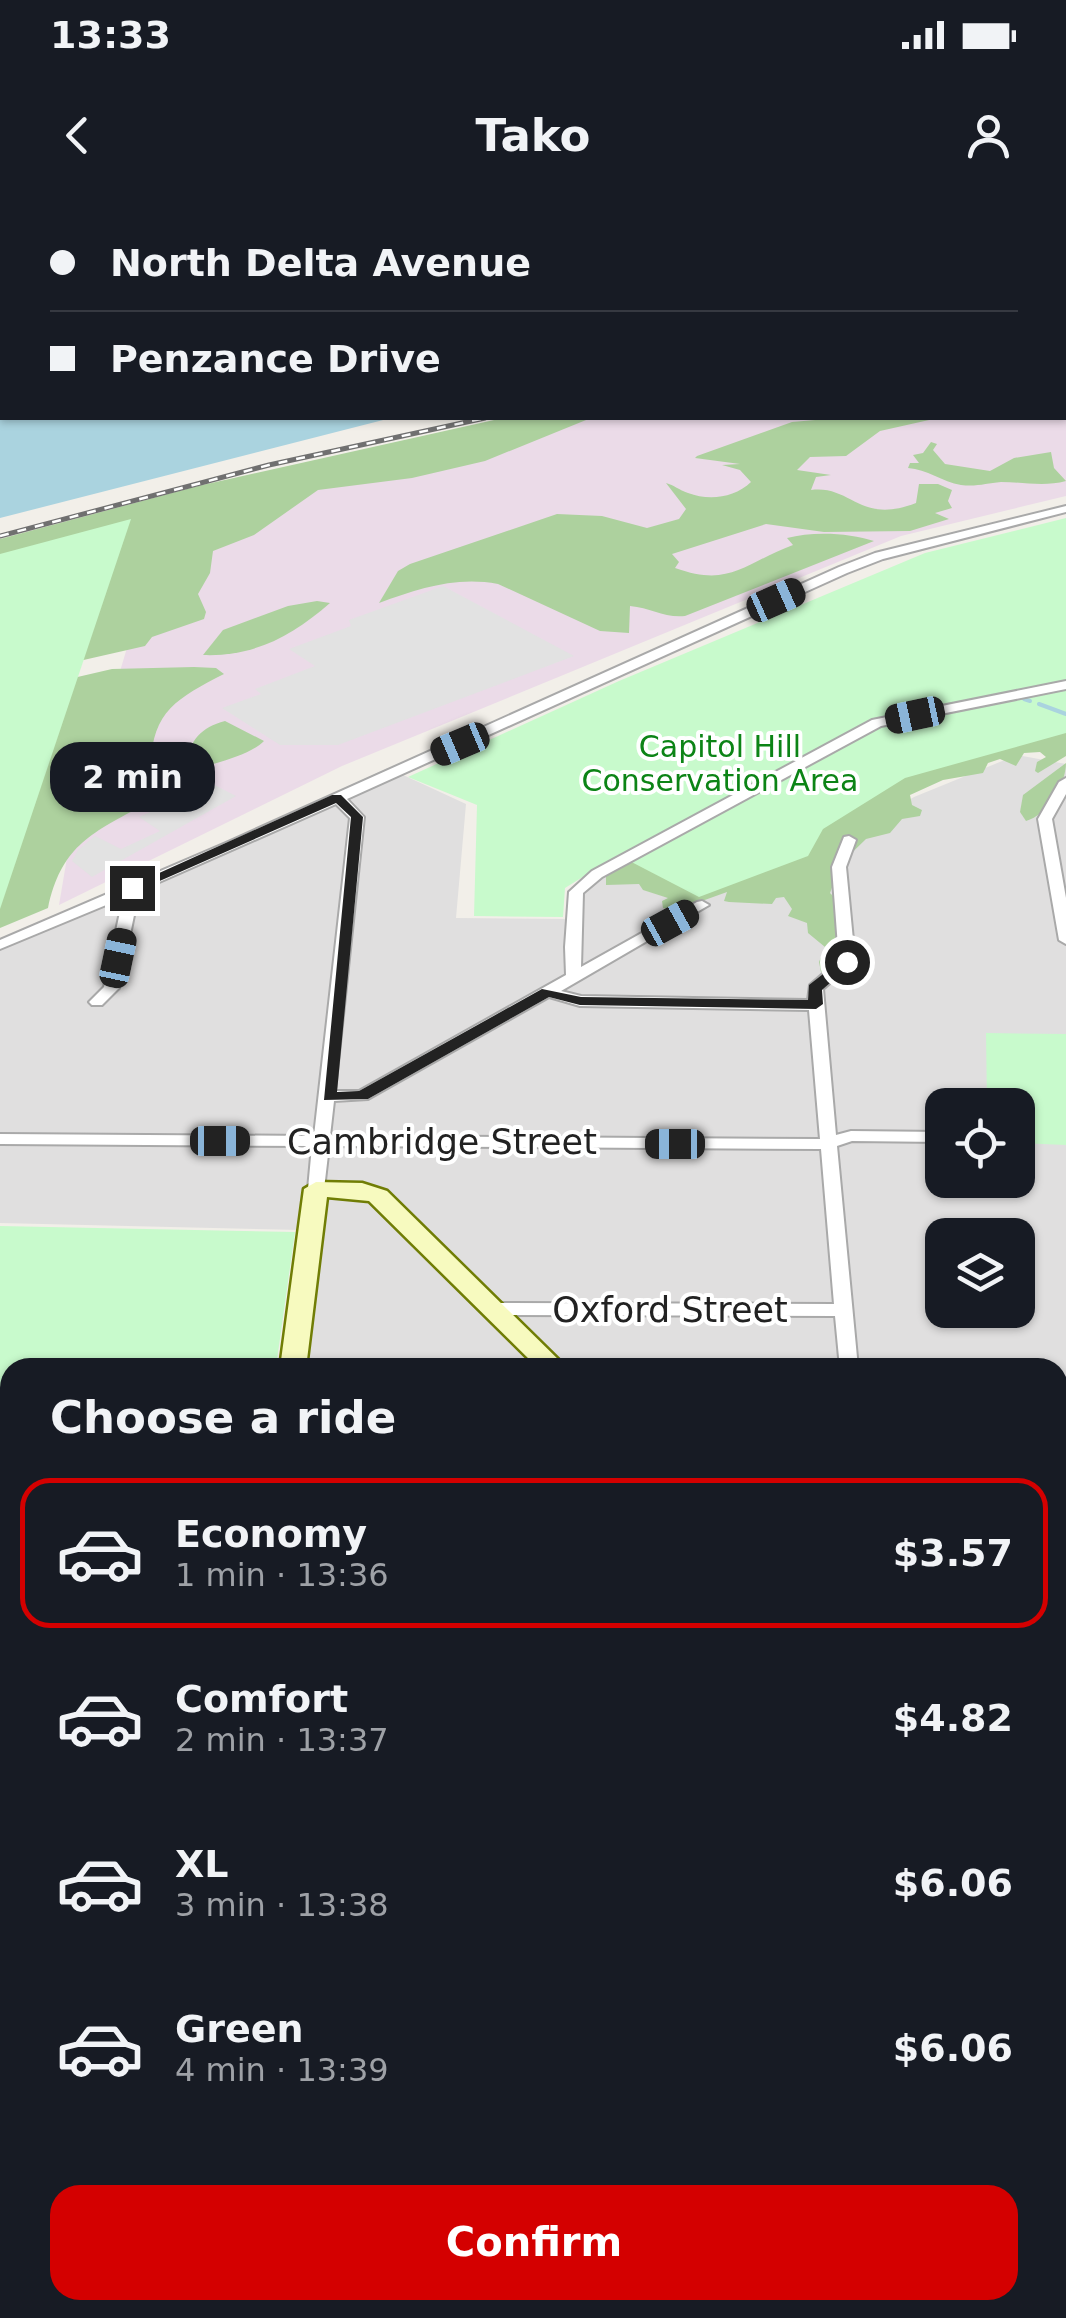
<!DOCTYPE html>
<html lang="en">
<head>
<meta charset="utf-8">
<style>
	:root { --surface:#171b24; --page:#242831; --text:#f1f3f6; --muted:#9ea1a6; --line:#363941; --accent:#d40000 }
	body { margin:0; font-family:"DejaVu Sans",sans-serif; background:var(--page); color:var(--text); height:100vh; display:flex; flex-direction:column; font-size:38px; white-space:nowrap }
	* { box-sizing:border-box; margin:0 }
	p { font-size:32px; color:var(--muted) }
	.icon { flex:none; width:55px; height:55px; fill:none; stroke:currentColor; stroke-width:2; stroke-linecap:round; stroke-linejoin:round }
	.map { position:relative; flex:1; overflow:hidden }
	.panel { position:absolute; left:0px; top:1158px; width:1068px; height:962px; display:flex; flex-direction:column; background:var(--surface); border-radius:30px 30px 0 0; box-shadow:0 2px 8px #0004 }
	.panel>* { flex:none }
	.guide { position:absolute; left:0px; top:0px; width:1068px; height:220px; box-shadow:0 2px 8px #0004; display:grid; align-content:center; height:220px; padding:0 50px; background:var(--surface) }
	.buttons { position:absolute; left:925px; top:888px; display:grid; gap:20px }
	.buttons a { display:grid; place-items:center; width:110px; height:110px; border-radius:20px; background:var(--surface); box-shadow:0 2px 8px #0004; font-size:50px }
	.end { position:absolute; width:45px; height:45px; margin:-22px; border:12px solid #222; background:#fff; box-shadow:0 0 0 5px #fff }
	.from { border-radius:50% }
	.bubble { position:absolute; height:70px; border-radius:30px; background:var(--surface); box-shadow:0 2px 8px #0004; font-size:32px; font-weight:700; line-height:70px; text-align:center }
	.car { position:absolute; width:30px; height:60px; margin:-30px -15px; border-radius:12px; box-shadow:0 0 8px 2px #0007; background:linear-gradient(#222 24%,#8ab4d8 0 40%,#222 0 76%,#8ab4d8 0 86%,#222 0) }
	.guide b { display:flex; align-items:center; gap:35px; height:95px; font-size:38px }
	.guide b+b { border-top:2px solid var(--line) }
	.guide i { width:25px; height:25px; background:var(--text) }
	ul { padding:0; list-style:none }
	li { display:flex; align-items:center; gap:30px; height:150px; margin:0 20px 15px; padding:0 30px; border:5px solid transparent; border-radius:30px }
	li div { flex:1 }
	li b { display:block; font-size:38px }
	li em { font-style:normal; font-weight:700 }
	li.selected { border-color:var(--accent) }
	li>.icon { width:90px; height:90px; stroke-width:1.5 }
	h2 { padding:0 50px; font-size:45px; line-height:120px }
	.action { display:flex; gap:20px; margin-top:auto; padding:20px 50px }
	.action a { flex:1; height:115px; border-radius:30px; background:var(--accent); color:#fff; font-size:40px; font-weight:700; line-height:115px; text-align:center }
	.status { display:flex; justify-content:space-between; align-items:center; height:70px; padding:0 50px; background:var(--surface); direction:ltr }
	.status svg { height:28px; fill:currentColor }
	header { display:flex; justify-content:space-between; align-items:center; height:130px; padding:0 50px; background:var(--surface); font-size:45px; font-weight:700 }
	.map>svg:first-child { display:block }
	.residential { fill:#e0dfdf; fill-rule:evenodd }
	.industrial { fill:#ebdbe8 }
	.education { fill:#ffffe5 }
	.forest { fill:#add19e }
	.park { fill:#c8facc }
	.pitch { fill:#88e0be }
	.parking { fill:#e2e2e2 }
	.water { fill:#aad3df }
	.lines { fill:none; stroke-linecap:round; stroke-linejoin:round }
	.stream { stroke:#aad3df; stroke-width:4 }
	.street-casing { stroke:#a9a9a9; stroke-width:4 }
	.secondary-casing { stroke:#707d05; stroke-width:5 }
	.street { fill:#fff; fill-rule:evenodd }
	.secondary { fill:#f7fabf; fill-rule:evenodd }
	.rail-casing { stroke:#707070; stroke-width:5 }
	.rail { stroke:#fff; stroke-width:2.5; stroke-dasharray:9; stroke-linecap:butt }
	.route { fill:#222 }
	.labels { text-anchor:middle; stroke-width:8; stroke-linejoin:round; paint-order:stroke }
	.far-park-label { font-size:30px; fill:#0c8416; stroke:#fff }
	.street-label { font-size:35px; fill:#222; stroke:#fff }
</style>
</head>
<body>
<div class="status"><b>13:33</b><svg viewBox="0 0 49 12"><path d="M0 12V9h3v3zM5 12V6h3v6zM10 12V3h3v9zM15 12V0h3v12zM26 1h20v11H26zM47 4h2v5h-2z"/></svg></div>
<header><svg class="icon" aria-label="back" viewBox="0 0 24 24"><path d="M15 5l-7 7 7 7"/></svg>Tako<svg class="icon" aria-label="person" viewBox="0 0 24 24"><circle cx="12" cy="8" r="4"/><path d="M4 21q1-7 8-7t8 7"/></svg></header>
<div class="map">
<svg width="1066" height="2118" viewBox="0 0 1066 2118">
	<rect width="100%" height="100%" fill="#f2efe9"/>
	<path class="residential" d="M1017 555 1066 564V2118H0V1668H10V2110H1058V1168L295 1167 301 1030 0 1023V745L388 568 466 604 456 718 569 719V690L620 658 700 699 814 656 914 597ZM942 905H1018V980H942ZM942 1035H1018V1110H942Z"/>
	<polygon class="industrial" points="1066,101 1066,296 901,336 342,566 59,705 71,634 167,315 534,218 1065,218"/>
	<polygon class="education" points="0,1480 10,1491 8,1655 0,1655"/>
	<g class="forest">
		<polygon points="503,218 591,218 485,261 412,278 318,290 254,335 213,351 210,373 198,394 206,412 204,419 152,437 145,446 0,479 0,339 198,286"/>
		<path d="M838 218H938L880 231 846 256 810 257 797 270 831 275 816 277 811 290C852 285 859 325 916 303L919 284H938L952 290 948 301 952 308 935 313 949 319 910 331 824 332 766 324 672 354 679 362 675 368C731 388 744 363 793 345L787 338C813 331 850 333 874 341L685 416C664 418 651 408 630 406L629 433 600 431 498 384C455 376 418 389 379 403L398 371 410 364 557 314 602 316 647 328 679 319 686 309 666 283C674 285 679 290 688 293 709 301 734 298 751 282L740 270 722 265 740 264 695 258 697 256 792 222Z"/>
		<path d="M931 242 937 244 933 250 945 264 990 271 1014 258 1051 252 1054 268 1066 281C1044 287 1023 282 1001 282 987 283 977 287 961 285 942 282 927 269 908 268L910 263H919L913 255 923 253Z"/>
		<path d="M317 401 330 403C292 436 254 457 203 455L223 430 288 406Z"/>
		<path d="M194 467 216 468 224 474C175 499 150 513 151 572L125 577V597L140 607C89 634 61 648 48 708L0 728V495L112 469Z"/>
		<polygon points="1066,483 1066,556 1038,573 1035,571 1037,562 1046,557 1040,552 1024,553 1016,566 1000,559 988,563 983,573 943,580 910,595 912,605 922,610 920,616 902,619 890,633 866,639 831,673 834,682 830,693 834,697 844,760 826,775 821,772 819,762 825,747 808,733 807,723 788,716 792,709 784,697 776,698 772,704 729,702 724,701 727,692 677,710 663,708 662,701 668,698 643,690 639,684 606,685 606,675 655,649"/>
		<path d="M225 521 264 541C248 557 209 564 185 573 187 544 198 528 225 521Z"/>
		<path d="M1066 563C1066 584 1047 615 1026 621L1020 612 1023 595Z"/>
	</g>
	<g class="park">
		<polygon points="1066,318 1066,533 905,578 823,629 808,656 699,697 618,655 565,688 563,717 474,716 477,605 408,577 619,481 925,353"/>
		<polygon points="131,319 0,709 0,354"/>
		<polygon points="986,833 1066,834 1066,945 1018,943 1018,905 987,905"/>
		<polygon points="0,1026 295,1032 276,1167 10,1168 10,1491 0,1481"/>
	</g>
	<polygon class="pitch" points="0,1347 10,1347 10,1439 0,1438"/>
	<g class="parking">
		<polygon points="443,386 574,456 338,545 280,545 222,508 261,494 255,489 315,466 289,449 351,426 349,420"/>
		<polygon points="191,573 236,596 92,677 72,661 78,650 95,636 121,649 160,631 139,617 152,611 178,577"/>
	</g>
	<polygon class="water" points="0,0 1066,0 1066,85 1065,2 2,2 2,218 391,218 0,318"/>
	<g class="lines">
		<g class="stream">
			<polyline points="1024,499 1030,501"/>
			<polyline points="1039,504 1066,514"/>
		</g>
		<g class="street-casing">
			<g id="street">
				<path d="M1066 306V312L883 359 847 373 347 599 364 617 335 891H359L566 775 565 747 569 692 592 671 872 520 1066 481V489L881 526 602 677 583 693 581 767 697 702 702 701 709 705 561 791 581 796 808 800 810 785 839 760 832 667 844 637 849 636 856 640 846 667 855 761 823 789 836 935 851 931 942 932V942L852 941 837 946 858 1168H840L835 1116 498 1115 489 1109 498 1103 834 1104 821 949 329 946 324 989 316 994 308 989 312 946 0 944V934L314 936 350 618 336 604 139 691 119 788 102 805H92L89 802 104 787 123 698 0 749V740L228 642 839 367 875 353ZM549 797 580 806 809 810 820 939 330 936 334 901 368 899Z"/>
				<polygon points="1066,578 1066,594 1052,619 1066,698 1066,744 1059,740 1038,619 1059,582"/>
				<rect x="0" y="1801" width="10" height="20"/>
				<polygon points="557,2110 583,2110 584,2118 558,2118"/>
				<polygon points="927,2110 953,2110 954,2118 928,2118"/>
			</g>
		</g>
		<g class="secondary-casing">
			<g id="secondary">
				<polygon points="316,982 362,983 387,991 567,1168 538,1168 369,1001 327,997 306,1168 280,1168 304,989"/>
				<polygon points="1058,1300 1066,1301 1066,1321 1058,1320"/>
				<polygon points="1058,1589 1066,1591 1066,1618 1058,1616"/>
				<polygon points="163,2110 201,2110 200,2118 162,2118"/>
			</g>
		</g>
		<use href="#street" class="street"/>
		<use href="#secondary" class="secondary"/>
		<g class="rail-casing">
			<polyline id="rail" points="0,336 269,265 485,218"/>
		</g>
		<use href="#rail" class="rail"/>
	</g>
	<polygon class="route" points="332,595 341,595 363,617 337,892 359,891 542,789 581,797 808,800 809,785 842,759 854,762 822,790 823,804 816,809 580,805 549,797 368,899 324,900 351,617 336,603 137,691 126,688"/>
	<g class="labels">
		<g class="far-park-label">
			<text x="720" y="557">Capitol Hill<tspan x="720" dy="34">Conservation Area</tspan></text>
		</g>
		<g class="street-label">
			<text x="442" y="954">Cambridge Street</text>
			<text x="670" y="1122">Oxford Street</text>
		</g>
	</g>
</svg>
<div class="buttons">
<a><svg class="icon" aria-label="locate" viewBox="0 0 24 24"><circle cx="12" cy="12" r="6"/><path d="M12 2v4M12 18v4M2 12h4M18 12h4"/></svg></a>
<a><svg class="icon" aria-label="layers" viewBox="0 0 24 24"><path d="M12 4l9 5-9 5-9-5zM3 14l9 5 9-5"/></svg></a>
</div>
<i class="end from" style="left:847px;top:762px"></i>
<i class="end" style="left:132px;top:688px"></i>
<div class="bubble" style="left:50px;top:542px;width:165px">2 min</div>
<i class="car" style="left:776px;top:400px;rotate:66deg"></i>
<i class="car" style="left:915px;top:515px;rotate:258deg"></i>
<i class="car" style="left:460px;top:544px;rotate:247deg"></i>
<i class="car" style="left:670px;top:723px;rotate:61deg"></i>
<i class="car" style="left:118px;top:758px;rotate:12deg"></i>
<i class="car" style="left:220px;top:941px;rotate:90deg"></i>
<i class="car" style="left:675px;top:944px;rotate:270deg"></i>
<div class="guide">
<b><i class="from"></i>North Delta Avenue</b>
<b><i></i>Penzance Drive</b>
</div>
<section class="panel">
<h2>Choose a ride</h2>
<ul>
<li class="selected"><svg class="icon" aria-label="car" viewBox="0 0 24 24"><path d="M5 17H2v-5l4-1 3-4h7l3 4 3 1v5h-3M9 17h6M6 11h13"/><circle cx="7" cy="17" r="2"/><circle cx="17" cy="17" r="2"/></svg><div><b>Economy</b><p>1 min · 13:36</p></div><em>$3.57</em></li>
<li><svg class="icon" aria-label="car" viewBox="0 0 24 24"><path d="M5 17H2v-5l4-1 3-4h7l3 4 3 1v5h-3M9 17h6M6 11h13"/><circle cx="7" cy="17" r="2"/><circle cx="17" cy="17" r="2"/></svg><div><b>Comfort</b><p>2 min · 13:37</p></div><em>$4.82</em></li>
<li><svg class="icon" aria-label="car" viewBox="0 0 24 24"><path d="M5 17H2v-5l4-1 3-4h7l3 4 3 1v5h-3M9 17h6M6 11h13"/><circle cx="7" cy="17" r="2"/><circle cx="17" cy="17" r="2"/></svg><div><b>XL</b><p>3 min · 13:38</p></div><em>$6.06</em></li>
<li><svg class="icon" aria-label="car" viewBox="0 0 24 24"><path d="M5 17H2v-5l4-1 3-4h7l3 4 3 1v5h-3M9 17h6M6 11h13"/><circle cx="7" cy="17" r="2"/><circle cx="17" cy="17" r="2"/></svg><div><b>Green</b><p>4 min · 13:39</p></div><em>$6.06</em></li>
</ul>
<div class="action"><a>Confirm</a></div>
</section>
</div>
</body>
</html>
